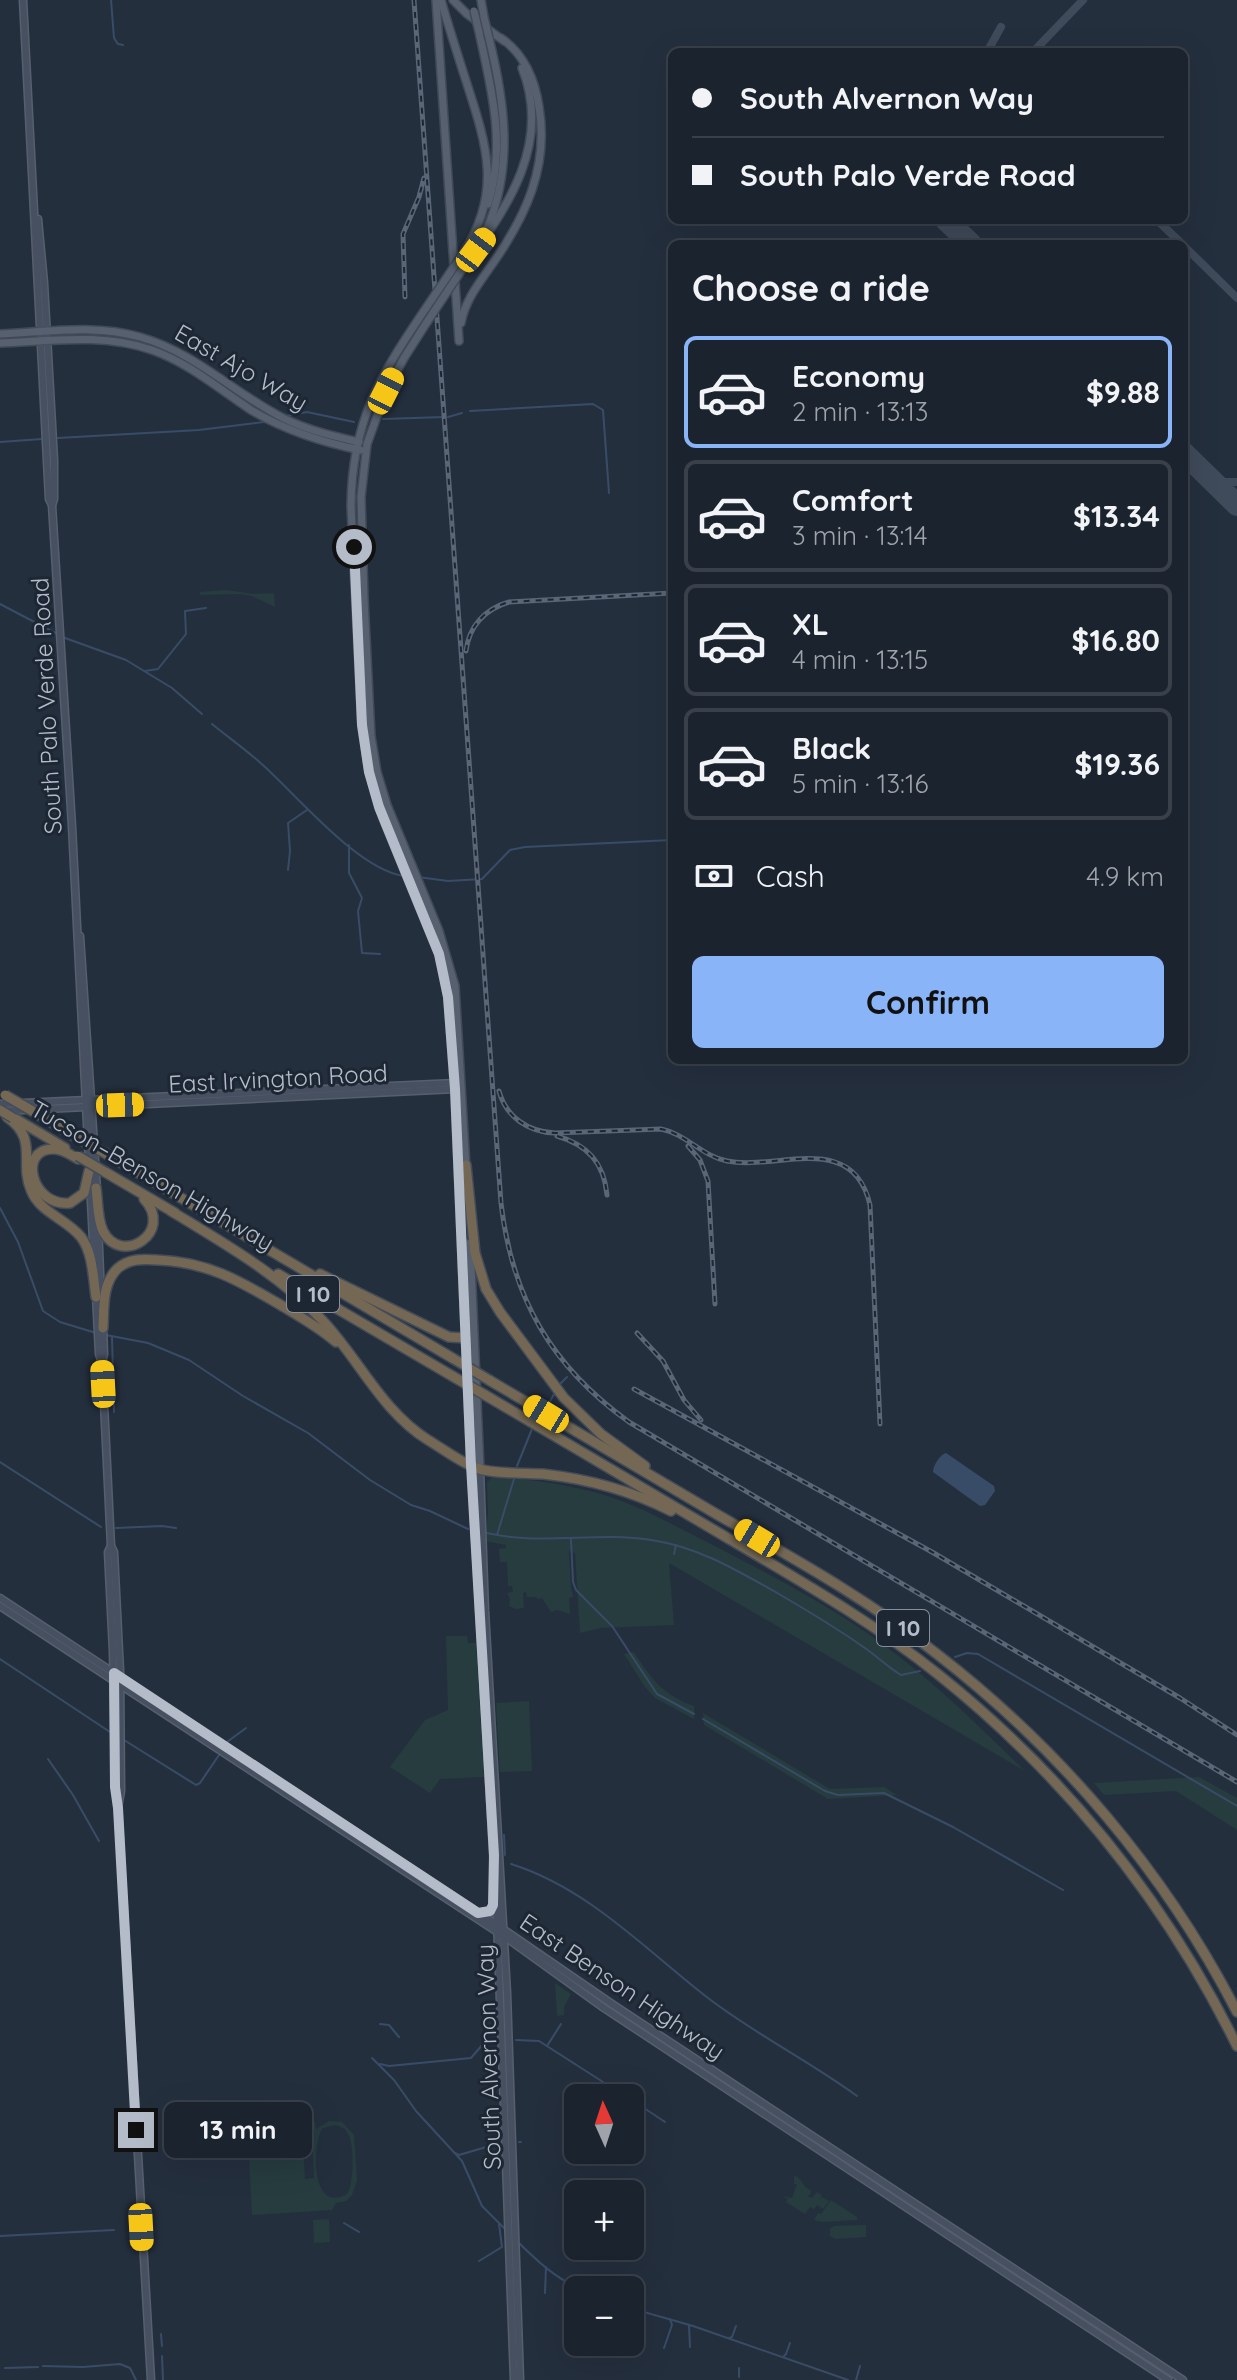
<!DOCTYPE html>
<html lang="en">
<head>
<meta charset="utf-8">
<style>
	:root { --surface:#1b232e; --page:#242b36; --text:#f1f3f6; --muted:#a0a4aa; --line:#39404a; --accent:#8ab4f8 }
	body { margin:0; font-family:Quicksand,sans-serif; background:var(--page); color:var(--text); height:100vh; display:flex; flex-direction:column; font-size:30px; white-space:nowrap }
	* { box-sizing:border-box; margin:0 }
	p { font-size:26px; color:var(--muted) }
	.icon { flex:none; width:44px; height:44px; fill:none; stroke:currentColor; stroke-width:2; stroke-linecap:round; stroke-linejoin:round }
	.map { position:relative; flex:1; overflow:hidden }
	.panel { position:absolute; left:668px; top:240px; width:520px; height:824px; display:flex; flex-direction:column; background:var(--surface); border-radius:12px; box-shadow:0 8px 32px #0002,0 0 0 2px var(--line) }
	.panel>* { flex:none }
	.top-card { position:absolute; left:668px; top:48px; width:520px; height:176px; border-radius:12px; box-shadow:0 8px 32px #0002,0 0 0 2px var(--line); display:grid; align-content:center; height:176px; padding:0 24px; background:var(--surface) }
	.needle { width:52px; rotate:357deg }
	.controls { position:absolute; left:564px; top:2084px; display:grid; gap:16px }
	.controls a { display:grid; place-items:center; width:80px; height:80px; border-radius:12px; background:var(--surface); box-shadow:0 8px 32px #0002,0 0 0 2px var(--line); font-size:40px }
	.end { position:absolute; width:36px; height:36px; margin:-18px; border:10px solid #b4bcc9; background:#111; box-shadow:0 0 0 4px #111 }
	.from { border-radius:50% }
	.bubble { position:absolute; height:56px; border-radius:12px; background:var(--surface); box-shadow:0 8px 32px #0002,0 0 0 2px var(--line); font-size:26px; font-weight:700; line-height:56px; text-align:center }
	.car { position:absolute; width:24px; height:48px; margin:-24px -12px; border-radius:10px; box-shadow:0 0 6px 2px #0007; background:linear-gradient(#f5c518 24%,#345 0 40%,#f5c518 0 76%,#345 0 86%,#f5c518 0) }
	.top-card b { display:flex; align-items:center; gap:28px; height:76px; font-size:30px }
	.top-card b+b { border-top:2px solid var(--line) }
	.top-card i { width:20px; height:20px; background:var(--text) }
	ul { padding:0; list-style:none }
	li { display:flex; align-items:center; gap:24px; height:112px; margin:0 16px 12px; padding:0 8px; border:4px solid var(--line); border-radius:12px }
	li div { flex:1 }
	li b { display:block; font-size:30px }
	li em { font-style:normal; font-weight:700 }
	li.on { border-color:var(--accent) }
	li>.icon { width:72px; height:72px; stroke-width:1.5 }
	h2 { padding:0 24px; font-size:36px; line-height:96px }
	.pay { display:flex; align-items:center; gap:20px; height:88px; padding:0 24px; font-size:30px }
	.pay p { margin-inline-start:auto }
	.cta { display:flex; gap:16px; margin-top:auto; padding:16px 24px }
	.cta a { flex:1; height:92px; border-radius:12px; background:var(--accent); color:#111; font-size:32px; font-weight:700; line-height:92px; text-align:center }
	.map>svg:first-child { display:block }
	.green { fill:#263c3f; fill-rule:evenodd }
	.water { fill:#394c67 }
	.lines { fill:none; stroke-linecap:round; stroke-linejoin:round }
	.stream { stroke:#394c67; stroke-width:2 }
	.taxiway { stroke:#3f4a5a; stroke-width:8 }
	.runway { stroke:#3f4a5a; stroke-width:22 }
	.secondary-casing { stroke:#565f6c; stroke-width:9 }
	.primary-casing { stroke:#414a57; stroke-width:10 }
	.motorway-casing { stroke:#434c59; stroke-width:12 }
	.secondary { stroke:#465061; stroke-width:6 }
	.primary { stroke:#56606e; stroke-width:7 }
	.motorway { stroke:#746855; stroke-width:9 }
	.rail-casing { stroke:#5a6575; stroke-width:5 }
	.rail { stroke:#1d2633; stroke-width:2; stroke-dasharray:6; stroke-linecap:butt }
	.primary-bridge-casing { stroke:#414a57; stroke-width:10; stroke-linecap:butt }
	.motorway-bridge-casing { stroke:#434c59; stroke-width:12; stroke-linecap:butt }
	.primary-bridge { stroke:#56606e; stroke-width:7 }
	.motorway-bridge { stroke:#746855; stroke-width:9 }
	.route { stroke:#b4bcc9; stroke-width:10 }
	.labels { text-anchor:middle; stroke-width:6; stroke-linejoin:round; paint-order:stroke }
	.shield { fill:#1d2633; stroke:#878f9c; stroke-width:2 }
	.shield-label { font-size:22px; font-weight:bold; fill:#b4bcc9 }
	.street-label { font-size:24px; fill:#b4bcc9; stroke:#1d2633 }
</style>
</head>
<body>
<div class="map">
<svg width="1237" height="2380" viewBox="0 0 1237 2380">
	<rect width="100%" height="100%" fill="#242f3e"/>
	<g class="green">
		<polygon points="225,590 254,594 274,593 275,607 252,596 241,594 200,595 200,592"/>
		<path d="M494 1476C526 1479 559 1483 590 1491 631 1501 669 1523 707 1542 757 1568 808 1594 855 1625 918 1666 972 1719 1025 1771L669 1563 674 1625 601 1628 580 1633 575 1553 569 1551 571 1587 573 1597 569 1598 570 1614 557 1610 551 1612 542 1598 538 1599 536 1597H527L526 1592 523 1593 524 1608 516 1609 509 1606 510 1599 507 1593 513 1592 512 1586H508L507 1562H500L499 1549 506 1548V1545L485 1541 488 1514 487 1482Z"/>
		<polygon points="446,1636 467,1636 468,1643 476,1643 484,1777 440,1779 430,1793 390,1767 425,1720 448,1710"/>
		<path d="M634 1652C651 1679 663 1695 694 1706V1719L655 1698 645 1687 624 1654Z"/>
		<polygon points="529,1701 532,1771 500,1772 496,1703"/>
		<polygon points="703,1713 830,1789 884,1787 897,1795 828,1799 704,1725"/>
		<polygon points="1199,1777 1237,1798 1237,1830 1176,1791 1104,1795 1094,1783"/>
		<polygon points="555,1983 571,1994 564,2007 564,2015 557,2016"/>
		<path d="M283 2115 286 2117 285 2127H300V2142L303 2144 305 2179 314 2178 311 2122H315L316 2129 329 2121 342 2122 354 2135 357 2181 352 2195 346 2201 336 2203 332 2210 252 2215 247 2117ZM336 2125C341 2127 344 2127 347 2132 355 2142 354 2185 347 2194 310 2215 312 2142 323 2128Z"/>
		<polygon points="794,2176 798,2177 806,2188 811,2190 810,2195 807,2196 812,2198 817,2192 822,2195 819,2201 822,2197 829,2201 823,2209 817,2205 814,2209 810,2207 805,2214 786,2202 788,2199 782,2196 792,2198 797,2184 794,2184"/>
		<polygon points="831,2200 857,2217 857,2220 822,2222 814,2220 818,2213 821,2214"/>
		<polygon points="329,2219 330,2242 314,2243 313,2220"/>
		<polygon points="866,2225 866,2237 835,2239 830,2236 830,2229 834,2226"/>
	</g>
	<path class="water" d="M946 1453 994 1486 995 1491 985 1505 980 1506 933 1472C933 1465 940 1455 946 1453Z"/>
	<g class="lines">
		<g class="stream">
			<polyline points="111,0 114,38 118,44 123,45"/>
			<polyline points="470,411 593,404 603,410 609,493"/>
			<polyline points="286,416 307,412 354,422"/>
			<polyline points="448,417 462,413"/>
			<polyline points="383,419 444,417"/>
			<polyline points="58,438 199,430 264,422"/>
			<polyline points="0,442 42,439"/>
			<polyline points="0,604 65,638 126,660 172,688 202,714"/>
			<polyline points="145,671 158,669 186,634 185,611 206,608"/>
			<path d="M212 724C229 738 248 751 265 767 298 797 359 870 404 876"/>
			<polyline points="349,845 349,873 362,898 358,911 362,953 380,954"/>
			<polyline points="288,870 290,851 288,823 307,810"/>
			<polyline points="418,877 448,881 482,879 510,850 525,847 672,840"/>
			<polyline points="0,1208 18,1242 43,1311 60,1322 96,1333"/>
			<polyline points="106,1335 148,1343 189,1360 243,1396 308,1433 370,1480 393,1494 411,1505 430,1511 468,1529"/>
			<polyline points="112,1337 114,1412"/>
			<polyline points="560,1384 567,1377"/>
			<polyline points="546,1409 554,1394"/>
			<polyline points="0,1462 101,1527"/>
			<polyline points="517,1466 532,1429"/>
			<polyline points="116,1528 162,1526 176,1528"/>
			<path d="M487 1533C542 1546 597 1531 651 1540 699 1547 738 1571 779 1594 808 1611 835 1627 862 1646 876 1655 887 1667 901 1675L920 1671"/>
			<polyline points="497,1535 514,1479"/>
			<polyline points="571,1539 573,1582 576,1590 612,1626 657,1694 694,1714"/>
			<polyline points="674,1554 676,1545"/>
			<polyline points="955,1657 967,1653 978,1654 1237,1806"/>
			<polyline points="0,1659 110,1732"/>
			<polyline points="703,1719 825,1791 838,1795 884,1793 953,1827 1063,1890"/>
			<polyline points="124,1740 196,1785 200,1783 219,1755"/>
			<polyline points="227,1742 246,1728"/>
			<polyline points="48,1759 73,1795 99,1841"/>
			<polyline points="504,1835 505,1855"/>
			<path d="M511 1864C588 1888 646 1950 708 1998 755 2034 809 2061 857 2096"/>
			<polyline points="380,2024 389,2025 399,2037"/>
			<polyline points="516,2040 539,2041 628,2098"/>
			<polyline points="547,2046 561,2024"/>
			<polyline points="372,2058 394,2080 416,2111 462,2161 482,2206 507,2231"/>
			<polyline points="380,2064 389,2066 471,2058 483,2044 498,2041"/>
			<polyline points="630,2100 636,2104"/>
			<polyline points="641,2106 665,2122"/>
			<polyline points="519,2142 521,2142"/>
			<polyline points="455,2153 459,2155 500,2143"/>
			<polyline points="344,2223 359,2232"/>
			<polyline points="0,2236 114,2230"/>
			<path d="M517 2241C536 2260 557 2280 583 2290"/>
			<polyline points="479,2261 502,2247 499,2224"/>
			<polyline points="545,2293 546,2267"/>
			<polyline points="630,2308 693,2326 848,2380"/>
			<polyline points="689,2325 690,2347"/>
			<polyline points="161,2334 162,2346"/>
			<polyline points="729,2338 732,2337 736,2326"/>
			<polyline points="664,2348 672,2325 670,2319"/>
			<polyline points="162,2356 163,2380"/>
			<polyline points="784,2356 786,2354 790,2343"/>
			<polyline points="43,2366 83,2367 120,2364 130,2368 136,2380"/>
			<polyline points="5,2368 38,2367"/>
			<polyline points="739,2368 739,2377"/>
			<polyline points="856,2380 860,2366"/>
		</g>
		<g class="taxiway">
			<polyline points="987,52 1001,27"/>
			<polyline points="1033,52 1083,0"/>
			<polyline points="1157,220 1182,244"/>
			<polyline points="1184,246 1237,298"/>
			<polyline points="1207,476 1221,482 1237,482"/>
		</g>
		<g class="runway">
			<polyline points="946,220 971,244"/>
			<polyline points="1184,453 1237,505"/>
		</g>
		<g class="secondary-casing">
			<g id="secondary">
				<path d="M23 0C33 167 40 333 49 499L52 505 72 826 89 1164"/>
				<polyline points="38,219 44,283 54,460 54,499 52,505"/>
				<polyline points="80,936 97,1189"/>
				<polyline points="0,1104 456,1083"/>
				<polyline points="4,1111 456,1089"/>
				<polyline points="90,1183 94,1260"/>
				<polyline points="98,1224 101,1296"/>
				<polyline points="96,1295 99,1354 102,1363"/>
				<polyline points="103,1328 104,1354 102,1363 111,1546 114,1552 120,1671 121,1791 118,1808"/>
				<polyline points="471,1465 497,1920 514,2380"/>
				<polyline points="480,1469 485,1611 507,1993 520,2380"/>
				<polyline points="111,1546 108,1552 113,1651 116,1792 118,1808 151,2380"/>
				<polyline points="0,1598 497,1925 615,2006 1183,2380"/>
				<polyline points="0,1606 508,1939 604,2008 1168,2380"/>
			</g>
		</g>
		<g class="primary-casing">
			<g id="primary">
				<polyline points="436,0 459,341"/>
				<path d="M441 0C449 28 458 56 467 84 487 146 502 192 464 252"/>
				<polyline points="453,0 467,14 504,41"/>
				<polyline points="481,0 484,17"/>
				<path d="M479 32C492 91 506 145 488 204"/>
				<path d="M486 231C514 167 505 103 489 38"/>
				<path d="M465 265C508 207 552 143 522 68"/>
				<path d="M426 308C380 376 352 420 351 506L362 725 369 772 383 818 439 954 448 997 455 1092 471 1465"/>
				<polyline points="427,322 404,358 386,391 367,444 361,497 364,599 371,736 377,772 387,805 439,931 455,986 466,1167"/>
				<path d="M461 323C465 300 480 282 493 263 526 216 549 166 539 107 535 80 524 54 501 38"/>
				<path d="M0 334C47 332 94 324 140 337 194 352 234 393 283 418 307 430 333 436 359 442"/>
				<path d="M0 343C51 341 102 333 152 350 189 363 219 389 251 410 286 431 321 442 360 450"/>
				<polyline points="470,1243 480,1469"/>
			</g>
		</g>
		<g class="motorway-casing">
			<g id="motorway">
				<polyline points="41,1116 77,1138"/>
				<path d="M7 1117C39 1139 19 1162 31 1190 40 1213 67 1219 81 1237 93 1253 93 1277 96 1297"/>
				<polyline points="16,1119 65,1148"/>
				<polyline points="105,1153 454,1359"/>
				<path d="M78 1159C71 1155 63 1149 54 1149 17 1148 31 1207 70 1203L84 1193 89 1171"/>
				<polyline points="466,1165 475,1253 486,1289 500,1312 564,1398 601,1434 645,1466"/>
				<polyline points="105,1172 175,1213"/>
				<path d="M96 1188C98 1201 97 1219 103 1231 121 1267 175 1232 144 1199"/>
				<path d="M171 1211C225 1244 280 1275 324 1322 360 1361 382 1411 428 1440 443 1449 460 1462 476 1468 493 1474 523 1473 543 1474 588 1479 630 1490 671 1511"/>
				<polyline points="278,1274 454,1377"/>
				<polyline points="320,1274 449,1337 466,1338"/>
				<path d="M103 1328C104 1308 102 1284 117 1269 129 1258 144 1259 158 1260 207 1262 238 1280 279 1304 299 1316 319 1327 336 1342"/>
				<path d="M489 1380C565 1425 641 1470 718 1515 793 1558 869 1600 937 1654 1061 1750 1165 1872 1237 2012"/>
				<path d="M485 1395C567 1444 649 1492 731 1540 802 1582 874 1623 939 1675 1065 1776 1166 1902 1237 2046"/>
			</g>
		</g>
		<use href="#secondary" class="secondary"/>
		<use href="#primary" class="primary"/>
		<use href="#motorway" class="motorway"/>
		<g class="rail-casing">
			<g id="rail">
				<path d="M414 0 501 1203C512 1298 551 1366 629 1422L1237 1782"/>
				<polyline points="405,297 403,234 419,197 424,178"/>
				<path d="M466 651C469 626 485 609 509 602L672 593"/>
				<path d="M499 1091C506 1117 528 1132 555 1133L661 1129C686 1134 702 1156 727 1161 776 1171 853 1130 870 1205L880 1424"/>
				<path d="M557 1136C588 1145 604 1163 607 1195"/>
				<polyline points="688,1146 700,1160 708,1181 715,1304"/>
				<polyline points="637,1333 663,1361 684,1400 701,1420"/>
				<polyline points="634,1389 932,1552 1180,1698 1237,1735"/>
			</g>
		</g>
		<use href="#rail" class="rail"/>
		<g class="primary-bridge-casing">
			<g id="primary-bridge">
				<polyline points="474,11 479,32"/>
				<polyline points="484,17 489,38"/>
				<polyline points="426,308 464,252"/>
				<polyline points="427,322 465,265"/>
			</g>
		</g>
		<g class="motorway-bridge-casing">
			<g id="motorway-bridge">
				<polyline points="5,1095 41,1116"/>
				<polyline points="0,1110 13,1118"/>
				<polyline points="77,1138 105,1153"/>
				<polyline points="78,1156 105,1172"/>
				<polyline points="454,1359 489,1380"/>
				<polyline points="454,1377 485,1395"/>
			</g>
		</g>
		<use href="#primary-bridge" class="primary-bridge"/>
		<use href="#motorway-bridge" class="motorway-bridge"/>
	</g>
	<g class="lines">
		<polyline class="route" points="136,2130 118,1808 115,1787 114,1673 478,1913 490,1911 493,1905 494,1855 471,1465 455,1089 448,997 439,954 379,807 369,772 362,725 354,547"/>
	</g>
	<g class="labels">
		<g class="shield">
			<rect x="287" y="1276" width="52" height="36" rx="6"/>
			<rect x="877" y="1610" width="52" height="36" rx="6"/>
		</g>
		<g class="shield-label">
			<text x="313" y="1302">I 10</text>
			<text x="903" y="1636">I 10</text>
		</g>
		<g class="street-label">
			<text transform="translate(241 368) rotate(30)" y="8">East Ajo Way</text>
			<text transform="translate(47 706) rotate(-93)" y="8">South Palo Verde Road</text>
			<text transform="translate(278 1079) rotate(-3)" y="8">East Irvington Road</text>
			<text transform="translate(152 1176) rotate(30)" y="8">Tucson–Benson Highway</text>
			<text transform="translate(622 1987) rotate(34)" y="8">East Benson Highway</text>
			<text transform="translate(489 2057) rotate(-92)" y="8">South Alvernon Way</text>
		</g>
	</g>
</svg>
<div class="controls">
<a><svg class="needle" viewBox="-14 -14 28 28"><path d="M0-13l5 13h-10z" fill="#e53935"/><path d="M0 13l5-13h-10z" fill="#a0a4aa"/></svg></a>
<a>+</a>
<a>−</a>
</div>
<i class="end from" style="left:354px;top:547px"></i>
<i class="end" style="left:136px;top:2130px"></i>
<div class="bubble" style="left:164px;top:2102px;width:148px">13 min</div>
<i class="car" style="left:476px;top:250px;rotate:37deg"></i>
<i class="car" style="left:386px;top:391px;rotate:27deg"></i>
<i class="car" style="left:120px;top:1105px;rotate:88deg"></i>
<i class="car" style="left:103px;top:1384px;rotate:357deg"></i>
<i class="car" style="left:546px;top:1414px;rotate:301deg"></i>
<i class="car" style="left:757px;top:1538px;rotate:301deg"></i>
<i class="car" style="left:141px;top:2227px;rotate:177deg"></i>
<div class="top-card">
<b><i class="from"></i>South Alvernon Way</b>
<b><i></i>South Palo Verde Road</b>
</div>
<section class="panel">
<h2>Choose a ride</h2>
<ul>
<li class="on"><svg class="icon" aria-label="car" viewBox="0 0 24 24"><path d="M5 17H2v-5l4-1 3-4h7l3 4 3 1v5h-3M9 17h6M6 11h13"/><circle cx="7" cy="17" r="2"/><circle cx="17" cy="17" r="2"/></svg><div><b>Economy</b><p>2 min · 13:13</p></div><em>$9.88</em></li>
<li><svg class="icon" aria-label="car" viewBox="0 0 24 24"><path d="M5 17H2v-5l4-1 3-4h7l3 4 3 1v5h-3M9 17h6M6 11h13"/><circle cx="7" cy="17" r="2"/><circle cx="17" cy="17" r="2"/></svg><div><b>Comfort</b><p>3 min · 13:14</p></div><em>$13.34</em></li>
<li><svg class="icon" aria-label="car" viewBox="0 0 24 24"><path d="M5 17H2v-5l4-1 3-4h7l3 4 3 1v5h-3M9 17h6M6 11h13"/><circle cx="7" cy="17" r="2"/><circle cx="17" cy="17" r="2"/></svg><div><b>XL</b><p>4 min · 13:15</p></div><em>$16.80</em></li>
<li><svg class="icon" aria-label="car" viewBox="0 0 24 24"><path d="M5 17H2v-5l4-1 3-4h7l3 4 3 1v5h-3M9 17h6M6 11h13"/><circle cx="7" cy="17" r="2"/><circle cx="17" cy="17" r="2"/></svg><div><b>Black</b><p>5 min · 13:16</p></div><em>$19.36</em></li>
</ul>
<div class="pay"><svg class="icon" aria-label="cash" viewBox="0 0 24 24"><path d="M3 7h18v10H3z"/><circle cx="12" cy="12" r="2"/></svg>Cash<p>4.9 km</p></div>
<div class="cta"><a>Confirm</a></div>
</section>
</div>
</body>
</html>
